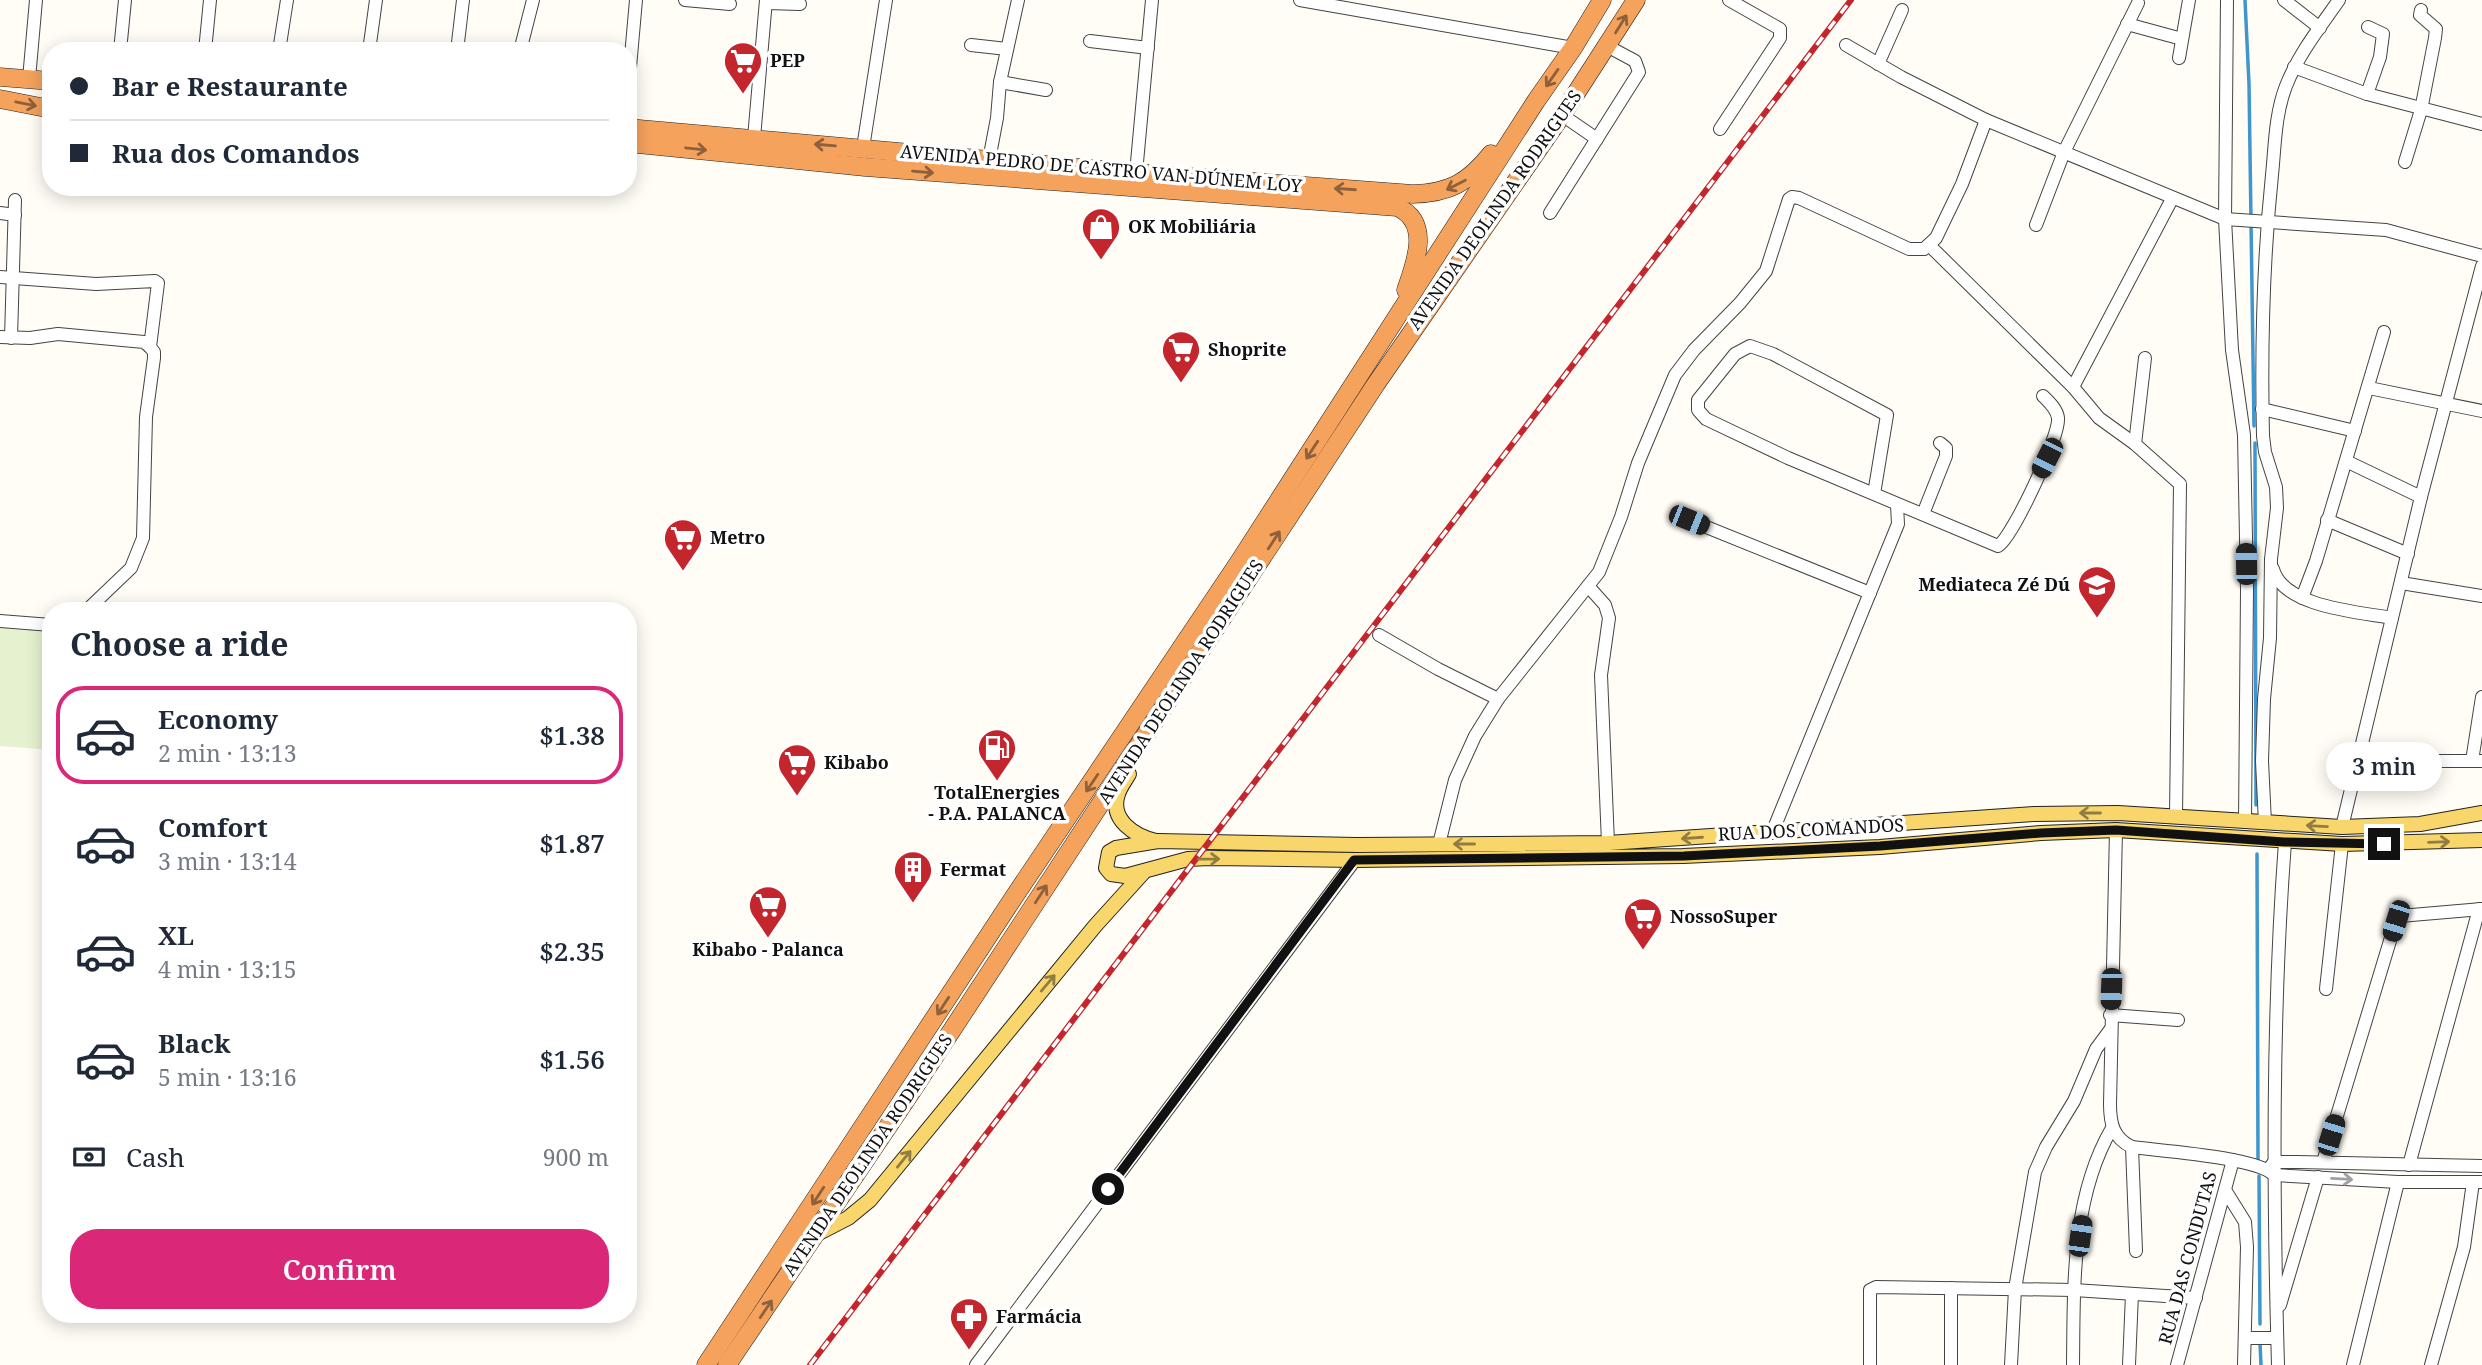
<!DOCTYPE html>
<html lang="en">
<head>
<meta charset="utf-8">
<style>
	:root { --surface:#fff; --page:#f6f6f7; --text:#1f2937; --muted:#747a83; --line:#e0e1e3; --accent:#db2777 }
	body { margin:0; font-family:"Noto Serif",serif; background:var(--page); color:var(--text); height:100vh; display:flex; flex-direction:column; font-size:26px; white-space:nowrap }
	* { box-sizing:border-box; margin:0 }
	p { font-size:23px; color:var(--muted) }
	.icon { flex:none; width:38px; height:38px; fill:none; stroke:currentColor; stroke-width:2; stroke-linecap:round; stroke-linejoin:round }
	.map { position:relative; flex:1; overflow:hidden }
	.sheet { position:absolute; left:42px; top:602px; width:595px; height:721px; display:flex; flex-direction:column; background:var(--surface); border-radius:28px; box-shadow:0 4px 18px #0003 }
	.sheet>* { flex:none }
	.top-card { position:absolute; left:42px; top:42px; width:595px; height:154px; border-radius:28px; box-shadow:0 4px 18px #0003; display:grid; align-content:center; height:154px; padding:0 28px; background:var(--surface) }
	.end { position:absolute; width:32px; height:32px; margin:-16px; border:9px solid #111; background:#fff; box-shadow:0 0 0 4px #fff }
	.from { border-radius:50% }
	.bubble { position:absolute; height:49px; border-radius:24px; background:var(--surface); box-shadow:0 4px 18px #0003; font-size:23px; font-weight:600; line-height:49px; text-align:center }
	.car { position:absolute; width:21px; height:42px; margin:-21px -10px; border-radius:9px; box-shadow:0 0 5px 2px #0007; background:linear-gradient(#222 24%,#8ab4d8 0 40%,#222 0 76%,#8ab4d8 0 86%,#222 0) }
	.top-card b { display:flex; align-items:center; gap:24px; height:66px; font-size:26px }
	.top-card b+b { border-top:2px solid var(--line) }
	.top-card i { width:18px; height:18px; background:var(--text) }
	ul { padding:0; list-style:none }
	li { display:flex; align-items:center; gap:21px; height:98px; margin:0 14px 10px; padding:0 14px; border:4px solid transparent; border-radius:28px }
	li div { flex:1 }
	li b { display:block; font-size:26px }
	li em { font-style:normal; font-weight:600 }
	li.current { border-color:var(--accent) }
	li>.icon { width:63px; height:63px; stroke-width:1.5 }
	h2 { padding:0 28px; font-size:32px; line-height:84px }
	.pay { display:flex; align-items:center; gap:18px; height:77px; padding:0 28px; font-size:26px }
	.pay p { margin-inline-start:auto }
	.action { display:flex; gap:14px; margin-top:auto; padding:14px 28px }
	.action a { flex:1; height:80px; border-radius:28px; background:var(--accent); color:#fff; font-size:28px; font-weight:600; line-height:80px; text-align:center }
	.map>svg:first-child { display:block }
	.pitch { fill:#e6f2cf }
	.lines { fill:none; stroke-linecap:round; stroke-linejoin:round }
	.stream { stroke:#3f96cf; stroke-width:3.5 }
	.minor-casing { stroke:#444; stroke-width:14 }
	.major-casing { stroke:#222; stroke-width:16 }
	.highway-casing { stroke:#222; stroke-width:19 }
	.minor { stroke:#fff; stroke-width:12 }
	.major { stroke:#f9d66b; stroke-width:14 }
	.highway { stroke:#f5a25d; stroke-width:18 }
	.rail-casing { stroke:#c4262e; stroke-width:6 }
	.rail { stroke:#fff; stroke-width:3.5; stroke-dasharray:10; stroke-linecap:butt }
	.oneway { stroke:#8e613b }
	.oneway2 { stroke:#917d42 }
	.oneway3 { stroke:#a0a0a0 }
	.route { stroke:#111; stroke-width:9 }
	.labels { text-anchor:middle; stroke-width:7; stroke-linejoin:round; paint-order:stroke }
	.poi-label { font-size:18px; font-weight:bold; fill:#111; stroke:#fff; text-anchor:start }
	.street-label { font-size:18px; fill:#111; stroke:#fff }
</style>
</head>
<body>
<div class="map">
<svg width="2482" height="1365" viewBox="0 0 2482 1365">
	<rect width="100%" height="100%" fill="#fffdf5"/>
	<polygon class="pitch" points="0,624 51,628 51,750 0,746"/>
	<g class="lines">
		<g class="stream">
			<polyline points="2245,0 2249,84 2254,426"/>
			<polyline points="2255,443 2256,805"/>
			<polyline points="2257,854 2258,1160"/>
			<polyline points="2259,1176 2260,1324"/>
			<polyline points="2260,1343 2261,1365"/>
		</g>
		<g class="minor-casing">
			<g id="minor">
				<polyline points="685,0 730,4"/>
				<polyline points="1300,0 1573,48"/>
				<polyline points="2227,0 2225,219 2232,350 2244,435 2247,590 2245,822"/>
				<polyline points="2284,0 2320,28"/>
				<polyline points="766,3 800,4"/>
				<polyline points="2127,24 2182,39"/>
				<polyline points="1090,41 1148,48"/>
				<polyline points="971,45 1007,49"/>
				<polyline points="1846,45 1901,77 1986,120 2225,219 2386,230 2482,256"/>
				<polyline points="120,51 125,0"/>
				<polyline points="205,51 210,0"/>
				<polyline points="279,51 287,0"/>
				<polyline points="369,51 376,0"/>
				<polyline points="457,51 463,0"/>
				<polyline points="520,51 533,0"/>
				<polyline points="2179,58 2189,0"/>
				<polyline points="1878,64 1902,10"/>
				<polyline points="2294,67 2367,94 2482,124"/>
				<polyline points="29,79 36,0"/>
				<polyline points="1000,82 1046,90"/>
				<polyline points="628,90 636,0"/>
				<polyline points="2367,94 2380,57 2383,34 2368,27"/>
				<polyline points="1562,115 1597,139"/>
				<polyline points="1720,129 1780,38 1780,29 1729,0"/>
				<polyline points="754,138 766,0"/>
				<polyline points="863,148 886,0"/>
				<polyline points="989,160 997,118 1000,82 1018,0"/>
				<polyline points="2405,162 2421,110 2435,38 2436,29 2420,15 2421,10"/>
				<polyline points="1136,173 1152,0"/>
				<polyline points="0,213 15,215"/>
				<polyline points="1550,213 1639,72 1635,61 1607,46"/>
				<polyline points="2036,225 2064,152 2138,3"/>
				<polyline points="1930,246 2073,387 2099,418 2135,444 2180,484 2176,817"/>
				<polyline points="0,277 96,284 155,281 158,283 150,347 154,352 154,358 146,417 143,538 131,568 86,611"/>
				<polyline points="0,337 30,338 58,334 144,342 150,347"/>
				<polyline points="11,338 15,200"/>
				<polyline points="2073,387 2172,199"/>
				<polyline points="2369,388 2482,411"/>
				<polyline points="2262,409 2355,431"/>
				<polyline points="2135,444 2145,358"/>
				<polyline points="2346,461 2421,497"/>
				<path d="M1874 494 1887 415 1773 354 1750 346 1735 354 1698 400V410L1706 419 1788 458 1998 546C2012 538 2060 436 2058 418 2057 409 2049 402 2043 396"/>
				<polyline points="1923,514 1946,456 1946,448 1940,443"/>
				<polyline points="1689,520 1870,593"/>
				<polyline points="2327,520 2408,554"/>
				<path d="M2273 569C2283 607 2359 612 2392 618"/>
				<polyline points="2401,583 2482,596"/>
				<polyline points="1588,586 1605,605 1609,618 1601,675 1608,843"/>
				<polyline points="2302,598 2316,561 2384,332"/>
				<polyline points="0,621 51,625"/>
				<polyline points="1379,635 1438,669 1498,699"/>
				<polyline points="2358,761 2482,761"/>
				<polyline points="2472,761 2482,697"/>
				<path d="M2265 823 2262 761 2264 699 2270 638 2271 559 2277 508 2276 487 2265 452 2263 436C2261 349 2263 262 2272 175 2275 146 2275 114 2286 86 2298 55 2320 27 2339 0"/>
				<polyline points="2342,827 2421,497 2482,266"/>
				<path d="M2116 830 2110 1104C2110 1123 2113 1138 2132 1147 2161 1151 2257 1157 2274 1175L2398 1182H2482"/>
				<polyline points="1772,833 1898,524 1897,505"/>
				<polyline points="1439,844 1455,780 1475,736 1498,699 1599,572 1621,517 1638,463 1675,375 1694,350 1740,303 1766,271 1789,199 1792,197 1799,198 1909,249 1924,249 1936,238 1962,184 1986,120"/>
				<polyline points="2326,989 2342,844"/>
				<polyline points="2110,1015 2178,1020"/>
				<polyline points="2132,1147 2136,1251"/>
				<polyline points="2323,1162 2396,921 2400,916 2482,909"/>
				<polyline points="2409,1165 2479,909"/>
				<polyline points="2271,1166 2274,1162 2297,1162 2482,1166"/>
				<polyline points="2225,1190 2245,1222 2247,1247 2244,1365"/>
				<polyline points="2280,1305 2318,1177"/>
				<polyline points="2246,1338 2277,1338"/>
				<polyline points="976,1365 1355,860"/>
				<polyline points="1870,1365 1870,1290 1876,1287 2074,1290 2196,1298"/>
				<polyline points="1951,1365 1951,1288"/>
				<polyline points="2011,1365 2015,1289 2035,1172 2046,1147 2074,1101 2096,1049 2110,1030"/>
				<path d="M2073 1365C2074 1286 2071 1198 2112 1128"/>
				<polyline points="2129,1365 2132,1294"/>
				<polyline points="2177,1365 2233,1160"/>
				<path d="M2278 1365C2273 1191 2272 1016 2285 842"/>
				<polyline points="2353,1365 2398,1182"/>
				<polyline points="2431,1365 2464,1247 2473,1182"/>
			</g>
		</g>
		<g class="major-casing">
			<g id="major">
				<path d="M1129 774C1125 781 1120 787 1118 794 1109 820 1135 836 1156 841"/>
				<polyline points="2482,813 2420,824 2342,827 2118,813 2034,814 1608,843 1357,845 1158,841 1116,848 1109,852 1106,868 1111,874 1125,876 1188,859 1209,858 1355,860 1683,856 1880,847 2041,833 2116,830 2342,844 2482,840"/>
				<polyline points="817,1234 848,1218 870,1200 1095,926 1143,873"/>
			</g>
		</g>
		<g class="highway-casing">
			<g id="highway">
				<polyline points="0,77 51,81"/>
				<polyline points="0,99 51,109"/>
				<path d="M628 128 1136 173 1413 194C1449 193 1468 183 1491 154"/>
				<path d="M628 143 865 167 1397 207C1432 222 1415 264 1406 290"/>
				<polyline points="706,1365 1016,894 1239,562 1536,101 1573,48 1602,0"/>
				<polyline points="727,1365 910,1094 1376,384 1562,115 1636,0"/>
			</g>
		</g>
		<use href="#minor" class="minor"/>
		<use href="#major" class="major"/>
		<use href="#highway" class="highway"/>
		<g class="rail-casing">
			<polyline id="rail" points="810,1365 1851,0"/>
		</g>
		<use href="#rail" class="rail"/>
	</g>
	<defs><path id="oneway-shaft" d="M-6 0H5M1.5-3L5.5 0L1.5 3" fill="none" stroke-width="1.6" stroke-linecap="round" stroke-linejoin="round" transform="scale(1.75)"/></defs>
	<g class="oneway">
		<use href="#oneway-shaft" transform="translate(1621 24) rotate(-58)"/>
		<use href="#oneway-shaft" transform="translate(1552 78) rotate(125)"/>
		<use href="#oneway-shaft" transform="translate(26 104) rotate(11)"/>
		<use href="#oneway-shaft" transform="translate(825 145) rotate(-175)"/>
		<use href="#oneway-shaft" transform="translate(696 149) rotate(6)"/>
		<use href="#oneway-shaft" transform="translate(923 172) rotate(5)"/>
		<use href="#oneway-shaft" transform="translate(1456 185) rotate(153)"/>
		<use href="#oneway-shaft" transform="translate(1345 189) rotate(-176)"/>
		<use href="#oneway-shaft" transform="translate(1312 450) rotate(123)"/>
		<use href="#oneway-shaft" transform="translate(1274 540) rotate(-57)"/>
		<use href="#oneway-shaft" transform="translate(1092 783) rotate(124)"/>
		<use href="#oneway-shaft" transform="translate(1041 894) rotate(-57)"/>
		<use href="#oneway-shaft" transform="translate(943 1006) rotate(123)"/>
		<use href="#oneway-shaft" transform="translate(818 1196) rotate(123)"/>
		<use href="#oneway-shaft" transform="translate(766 1309) rotate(-56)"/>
	</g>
	<g class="oneway2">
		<use href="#oneway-shaft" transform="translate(2090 813) rotate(180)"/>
		<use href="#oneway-shaft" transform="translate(2317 826) rotate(-177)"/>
		<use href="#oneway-shaft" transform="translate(1692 838) rotate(176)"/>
		<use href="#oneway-shaft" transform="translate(2439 842) rotate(-2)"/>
		<use href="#oneway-shaft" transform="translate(1464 844) rotate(180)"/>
		<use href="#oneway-shaft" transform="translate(1209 859) rotate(-1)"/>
		<use href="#oneway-shaft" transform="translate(1048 983) rotate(-50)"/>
		<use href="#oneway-shaft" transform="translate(904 1159) rotate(-51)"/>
	</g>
	<use class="oneway3" href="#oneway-shaft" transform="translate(2342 1179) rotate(3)"/>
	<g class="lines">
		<polyline class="route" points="1108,1189 1354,860 1684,856 1880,846 2041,833 2116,830 2284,842 2384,844"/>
	</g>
	<defs>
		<g id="supermarket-pin" transform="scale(2.0125)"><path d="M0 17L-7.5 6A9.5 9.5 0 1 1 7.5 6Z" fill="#c4262e" stroke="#fff"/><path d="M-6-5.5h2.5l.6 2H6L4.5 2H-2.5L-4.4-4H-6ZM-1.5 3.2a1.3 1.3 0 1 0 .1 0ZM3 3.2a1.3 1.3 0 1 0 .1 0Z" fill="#fff"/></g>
		<g id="shop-pin" transform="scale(2.0125)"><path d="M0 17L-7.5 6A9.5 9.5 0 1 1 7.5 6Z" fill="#c4262e" stroke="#fff"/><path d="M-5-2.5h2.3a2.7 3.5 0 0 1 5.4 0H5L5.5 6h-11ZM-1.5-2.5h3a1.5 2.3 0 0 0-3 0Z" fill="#fff"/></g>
		<g id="university-pin" transform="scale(2.0125)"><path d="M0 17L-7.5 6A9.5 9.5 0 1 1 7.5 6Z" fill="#c4262e" stroke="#fff"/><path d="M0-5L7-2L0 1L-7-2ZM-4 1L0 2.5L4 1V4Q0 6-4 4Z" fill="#fff"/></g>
		<g id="fuel-pin" transform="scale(2.0125)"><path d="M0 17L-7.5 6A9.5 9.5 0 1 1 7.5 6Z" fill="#c4262e" stroke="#fff"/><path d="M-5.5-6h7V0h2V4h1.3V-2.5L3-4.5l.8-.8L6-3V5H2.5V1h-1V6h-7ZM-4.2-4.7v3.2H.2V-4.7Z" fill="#fff"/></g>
		<g id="building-pin" transform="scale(2.0125)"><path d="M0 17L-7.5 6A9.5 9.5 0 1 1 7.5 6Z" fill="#c4262e" stroke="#fff"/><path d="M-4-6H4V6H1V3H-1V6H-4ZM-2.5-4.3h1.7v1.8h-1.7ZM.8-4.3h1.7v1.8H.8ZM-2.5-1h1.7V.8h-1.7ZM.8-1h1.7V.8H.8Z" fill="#fff"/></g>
		<g id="pharmacy-pin" transform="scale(2.0125)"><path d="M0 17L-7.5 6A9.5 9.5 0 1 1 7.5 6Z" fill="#c4262e" stroke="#fff"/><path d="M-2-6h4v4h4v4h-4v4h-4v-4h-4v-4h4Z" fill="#fff"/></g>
	</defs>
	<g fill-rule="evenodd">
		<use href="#supermarket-pin" x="743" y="61"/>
		<use href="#shop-pin" x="1101" y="227"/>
		<use href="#supermarket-pin" x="1181" y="350"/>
		<use href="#supermarket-pin" x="683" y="538"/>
		<use href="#university-pin" x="2097" y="585"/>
		<use href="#fuel-pin" x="997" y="748"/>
		<use href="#supermarket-pin" x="797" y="763"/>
		<use href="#building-pin" x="913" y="870"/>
		<use href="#supermarket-pin" x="768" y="905"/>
		<use href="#supermarket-pin" x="1643" y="917"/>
		<use href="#pharmacy-pin" x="969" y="1317"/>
	</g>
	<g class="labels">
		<g class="poi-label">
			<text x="770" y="67">PEP</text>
			<text x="1128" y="233">OK Mobiliária</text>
			<text x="1208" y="356">Shoprite</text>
			<text x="710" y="544">Metro</text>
			<text x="2070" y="591" text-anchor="end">Mediateca Zé Dú</text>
			<text x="824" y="769">Kibabo</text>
			<text x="997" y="799" text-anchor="middle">TotalEnergies<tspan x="997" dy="21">- P.A. PALANCA</tspan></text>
			<text x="940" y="876">Fermat</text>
			<text x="1670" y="923">NossoSuper</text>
			<text x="768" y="956" text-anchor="middle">Kibabo - Palanca</text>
			<text x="996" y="1323">Farmácia</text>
		</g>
		<g class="street-label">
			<text transform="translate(1101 169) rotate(5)" y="6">AVENIDA PEDRO DE CASTRO VAN-DÚNEM LOY</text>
			<text transform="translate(1495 210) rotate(-55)" y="6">AVENIDA DEOLINDA RODRIGUES</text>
			<text transform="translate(1181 682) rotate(-57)" y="6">AVENIDA DEOLINDA RODRIGUES</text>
			<text transform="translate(1811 830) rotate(-3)" y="6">RUA DOS COMANDOS</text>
			<text transform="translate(868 1155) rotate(-56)" y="6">AVENIDA DEOLINDA RODRIGUES</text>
			<text transform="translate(2188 1258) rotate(-75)" y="6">RUA DAS CONDUTAS</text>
		</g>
	</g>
</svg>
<i class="end from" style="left:1108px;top:1189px"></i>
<i class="end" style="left:2384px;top:844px"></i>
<div class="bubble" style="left:2326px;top:742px;width:116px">3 min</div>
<i class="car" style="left:2047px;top:458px;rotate:207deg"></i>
<i class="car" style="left:1689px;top:520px;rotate:112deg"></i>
<i class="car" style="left:2246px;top:564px;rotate:359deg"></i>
<i class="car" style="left:2396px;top:921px;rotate:197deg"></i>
<i class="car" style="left:2111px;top:989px;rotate:182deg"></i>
<i class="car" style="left:2331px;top:1135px;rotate:17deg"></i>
<i class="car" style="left:2080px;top:1236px;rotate:8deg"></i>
<div class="top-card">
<b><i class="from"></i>Bar e Restaurante</b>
<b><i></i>Rua dos Comandos</b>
</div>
<section class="sheet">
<h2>Choose a ride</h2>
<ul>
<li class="current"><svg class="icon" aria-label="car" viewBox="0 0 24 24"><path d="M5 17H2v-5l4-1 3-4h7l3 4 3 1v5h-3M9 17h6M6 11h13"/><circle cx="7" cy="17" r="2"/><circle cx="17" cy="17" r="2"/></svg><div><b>Economy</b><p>2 min · 13:13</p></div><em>$1.38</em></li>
<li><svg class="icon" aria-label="car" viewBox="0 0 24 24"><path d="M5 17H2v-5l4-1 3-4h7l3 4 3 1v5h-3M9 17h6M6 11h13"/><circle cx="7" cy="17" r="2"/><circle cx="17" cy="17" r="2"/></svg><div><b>Comfort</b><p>3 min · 13:14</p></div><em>$1.87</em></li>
<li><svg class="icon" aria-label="car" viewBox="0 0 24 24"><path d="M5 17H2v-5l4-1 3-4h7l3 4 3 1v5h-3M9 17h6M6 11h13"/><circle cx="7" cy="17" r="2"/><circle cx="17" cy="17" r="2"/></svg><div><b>XL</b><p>4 min · 13:15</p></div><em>$2.35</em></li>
<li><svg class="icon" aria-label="car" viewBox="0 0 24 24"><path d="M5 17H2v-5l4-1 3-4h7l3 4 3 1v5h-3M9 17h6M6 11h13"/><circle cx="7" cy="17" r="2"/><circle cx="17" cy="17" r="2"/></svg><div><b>Black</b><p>5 min · 13:16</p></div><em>$1.56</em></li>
</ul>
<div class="pay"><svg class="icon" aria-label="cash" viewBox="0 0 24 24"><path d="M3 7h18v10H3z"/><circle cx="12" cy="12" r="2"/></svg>Cash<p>900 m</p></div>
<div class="action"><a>Confirm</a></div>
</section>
</div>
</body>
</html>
